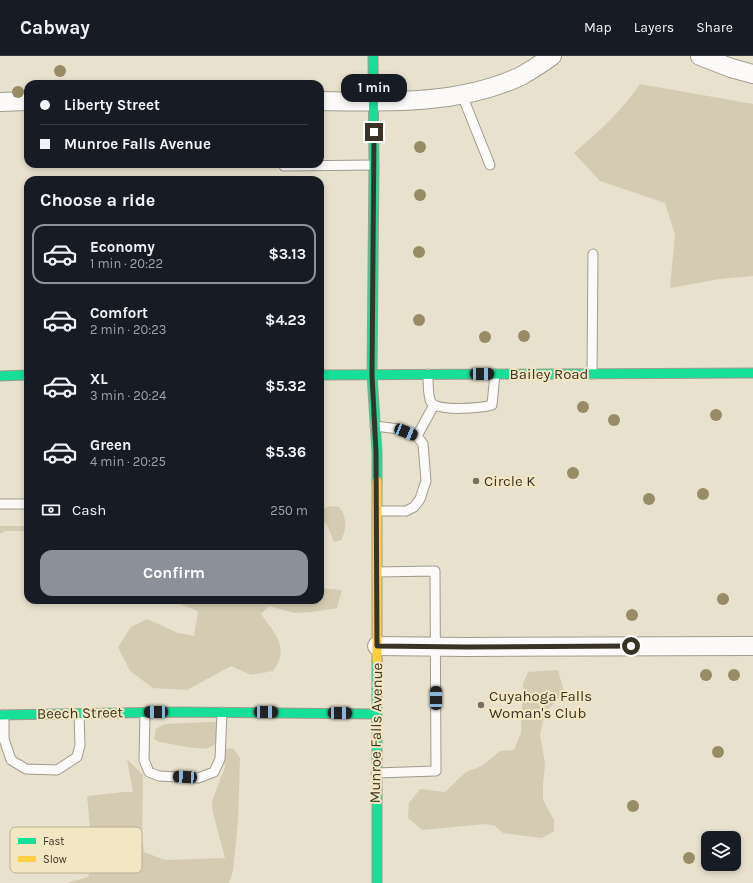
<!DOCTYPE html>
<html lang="en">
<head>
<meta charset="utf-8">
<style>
	:root { --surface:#171b24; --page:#242831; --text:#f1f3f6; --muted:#9ea1a6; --line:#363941; --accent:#8c9099 }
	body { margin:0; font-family:Karla,sans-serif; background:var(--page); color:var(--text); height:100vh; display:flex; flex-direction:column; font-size:15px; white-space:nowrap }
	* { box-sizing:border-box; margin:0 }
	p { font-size:13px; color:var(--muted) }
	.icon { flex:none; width:22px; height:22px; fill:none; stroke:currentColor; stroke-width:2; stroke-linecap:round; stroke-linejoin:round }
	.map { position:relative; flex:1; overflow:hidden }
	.details { position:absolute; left:24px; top:120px; width:300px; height:428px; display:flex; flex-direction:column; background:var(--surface); border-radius:12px; box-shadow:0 2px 6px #0003 }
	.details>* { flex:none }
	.banner { position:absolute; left:24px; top:24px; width:300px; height:88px; border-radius:12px; box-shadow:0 2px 6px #0003; display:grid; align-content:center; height:88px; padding:0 16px; background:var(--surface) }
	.buttons { position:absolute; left:701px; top:775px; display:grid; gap:8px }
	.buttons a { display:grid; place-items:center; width:40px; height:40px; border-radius:8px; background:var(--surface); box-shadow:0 2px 6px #0003; font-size:20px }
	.end { position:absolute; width:18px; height:18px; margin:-9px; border:5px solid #383326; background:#fff; box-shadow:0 0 0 2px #fff }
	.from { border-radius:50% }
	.bubble { position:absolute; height:28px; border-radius:12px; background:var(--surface); box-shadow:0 2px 6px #0003; font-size:13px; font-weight:700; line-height:28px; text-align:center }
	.car { position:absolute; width:12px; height:24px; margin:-12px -6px; border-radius:5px; box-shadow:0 0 3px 1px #0007; background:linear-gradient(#222 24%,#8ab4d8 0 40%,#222 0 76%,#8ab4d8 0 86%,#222 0) }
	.banner b { display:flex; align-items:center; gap:14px; height:38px; font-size:15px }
	.banner b+b { border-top:1px solid var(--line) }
	.banner i { width:10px; height:10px; background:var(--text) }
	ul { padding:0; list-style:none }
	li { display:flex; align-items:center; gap:12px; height:60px; margin:0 8px 6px; padding:0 8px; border:2px solid transparent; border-radius:12px }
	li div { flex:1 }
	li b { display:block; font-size:15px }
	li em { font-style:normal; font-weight:700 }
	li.selected { border-color:var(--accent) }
	li>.icon { width:36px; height:36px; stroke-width:1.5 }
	h2 { padding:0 16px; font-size:18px; line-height:48px }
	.pay { display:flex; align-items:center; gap:10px; height:44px; padding:0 16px; font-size:15px }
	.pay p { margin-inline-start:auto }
	.action { display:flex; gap:8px; margin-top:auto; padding:8px 16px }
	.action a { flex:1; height:46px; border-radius:12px; background:var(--accent); color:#fff; font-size:16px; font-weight:700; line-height:46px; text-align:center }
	header { display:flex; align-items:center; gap:24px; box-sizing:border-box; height:56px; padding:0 20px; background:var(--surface); border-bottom:1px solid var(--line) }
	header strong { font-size:19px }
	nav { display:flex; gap:22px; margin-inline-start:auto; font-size:14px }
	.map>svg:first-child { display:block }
	.green { fill:#d4cbb2 }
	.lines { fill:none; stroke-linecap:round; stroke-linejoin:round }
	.lane-casing { stroke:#a09b8d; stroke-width:11 }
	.street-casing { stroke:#a09b8d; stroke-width:20 }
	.fast-casing { stroke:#a09b8d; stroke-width:11 }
	.slow-casing { stroke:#a09b8d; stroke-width:11 }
	.lane { stroke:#fcfaf8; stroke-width:9 }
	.street { stroke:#fcfaf8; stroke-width:18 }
	.fast { stroke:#16e098; stroke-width:9 }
	.slow { stroke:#ffcf43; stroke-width:9 }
	.tree { fill:#988c66 }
	.route { stroke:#383326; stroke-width:5 }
	.poi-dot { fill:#767061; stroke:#f3e6c3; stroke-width:1.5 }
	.labels { text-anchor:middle; stroke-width:4; stroke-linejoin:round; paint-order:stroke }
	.street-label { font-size:15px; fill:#383326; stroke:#f3e6c3 }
	.poi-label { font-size:15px; fill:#383326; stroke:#f3e6c3; text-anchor:start }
	.key { fill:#f3e6c3; stroke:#bbb094; stroke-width:1 }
	.key-label { font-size:11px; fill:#383326 }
</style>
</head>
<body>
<header>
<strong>Cabway</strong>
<nav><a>Map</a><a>Layers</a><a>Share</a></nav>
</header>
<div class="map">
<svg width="753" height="827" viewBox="0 0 753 827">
	<rect width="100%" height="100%" fill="#e8e1ce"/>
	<g class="green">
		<path d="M640 28 753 48V220L720 223 670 232 675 179 665 147 600 125 574 97C599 75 621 56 640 28Z"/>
		<path d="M329 450 339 451C347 460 347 474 341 484L334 486 326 467 320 469V455Z"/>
		<polygon points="0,470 28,470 28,475 5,475 0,478"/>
		<path d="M320 532 342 534 337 552 313 556 294 557 269 550 261 558C274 577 291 591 273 615L251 619 231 610 187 634 153 632 130 615 118 591 131 571 147 563 178 577 194 580 198 555 180 548 178 544H320Z"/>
		<polygon points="558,614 564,636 545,657 540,678 545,708 543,729 543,744 554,764 554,775 542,782 503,777 495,770 486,768 422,774 408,762 409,747 420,733 445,736 466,716 482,710 500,695 514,694 521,677 523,628 528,616"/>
		<path d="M208 666H216C220 675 220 689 208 692 199 695 170 687 159 686L154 683 156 673 165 668Z"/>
		<polygon points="233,692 240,702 238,765 233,815 229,827 67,827 88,821 94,804 91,781 87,740 124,736 133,736 127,703 143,719 142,783 144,796 165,804 225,802 213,757 212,745 225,711 224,703 225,693"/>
	</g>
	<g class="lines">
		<g class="lane-casing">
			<g id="lane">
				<polyline points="462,39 490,109"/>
				<polyline points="284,108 284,110 374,109"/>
				<path d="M428 318C428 325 428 341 431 346 437 356 482 352 492 349L495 318"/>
				<polyline points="592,318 593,198"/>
				<polyline points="375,370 399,373 417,380 423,388 426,425 420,443 414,451 406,455 377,455"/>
				<polyline points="417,380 434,349"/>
				<polyline points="0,448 28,448"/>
				<polyline points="145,657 144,704 149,716 159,720 198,722 214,716 220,703 222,656"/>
				<polyline points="4,659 4,683 11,704 26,713 57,714 77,701 80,689 79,658"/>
				<polyline points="376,717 436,715 435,515 377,516"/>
			</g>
		</g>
		<g class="street-casing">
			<g id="street">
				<polyline points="700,0 731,12 753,18"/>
				<path d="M320 45C387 46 459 49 521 20 532 14 542 7 552 0"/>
				<polyline points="0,46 28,45"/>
				<polyline points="377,590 467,591 753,590"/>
			</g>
		</g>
		<g class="fast-casing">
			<g id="fast">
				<polyline points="373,0 374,109 372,319 377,396 377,425"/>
				<polyline points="320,319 753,317"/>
				<polyline points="0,320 28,319"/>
				<polyline points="377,605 377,827"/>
				<polyline points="0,659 177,656 376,658"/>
			</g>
		</g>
		<g class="slow-casing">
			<polyline id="slow" points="377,605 377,425"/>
		</g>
		<use href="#lane" class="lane"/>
		<use href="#street" class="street"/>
		<use href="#fast" class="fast"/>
		<use href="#slow" class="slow"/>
	</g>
	<g class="tree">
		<circle cx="60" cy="15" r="6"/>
		<circle cx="18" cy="36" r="6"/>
		<circle cx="420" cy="91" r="6"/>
		<circle cx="420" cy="139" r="6"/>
		<circle cx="419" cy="196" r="6"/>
		<circle cx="419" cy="264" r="6"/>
		<circle cx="524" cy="280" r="6"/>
		<circle cx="485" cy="281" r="6"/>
		<circle cx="583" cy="351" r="6"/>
		<circle cx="716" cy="359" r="6"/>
		<circle cx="614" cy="364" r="6"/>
		<circle cx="573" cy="417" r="6"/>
		<circle cx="703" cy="438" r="6"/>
		<circle cx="649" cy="443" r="6"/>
		<circle cx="723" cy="543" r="6"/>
		<circle cx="632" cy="559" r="6"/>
		<circle cx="706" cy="619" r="6"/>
		<circle cx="734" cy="619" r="6"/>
		<circle cx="718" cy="696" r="6"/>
		<circle cx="633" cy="750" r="6"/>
		<circle cx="689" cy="802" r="6"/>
	</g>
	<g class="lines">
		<polyline class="route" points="374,76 372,319 376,396 377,590 467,591 631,590"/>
	</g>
	<g class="poi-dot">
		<circle cx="476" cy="425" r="4"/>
		<circle cx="481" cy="649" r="4"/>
	</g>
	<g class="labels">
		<g class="street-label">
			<text x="549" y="323">Bailey Road</text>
			<text transform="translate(80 657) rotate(-1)" y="5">Beech Street</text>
			<text transform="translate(376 677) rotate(-89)" y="5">Munroe Falls Avenue</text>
		</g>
		<g class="poi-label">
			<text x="484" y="430">Circle K</text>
			<text x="489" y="645">Cuyahoga Falls<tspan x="489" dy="17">Woman's Club</tspan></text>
		</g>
	</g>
	<rect x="10" y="771" width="132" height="46" rx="6" class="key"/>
	<rect x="18" y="782" width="18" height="6" fill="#16e098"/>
	<rect x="18" y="800" width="18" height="6" fill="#ffcf43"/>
	<g class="key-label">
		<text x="43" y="789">Fast</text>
		<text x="43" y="807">Slow</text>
	</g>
</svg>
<div class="buttons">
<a><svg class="icon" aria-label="layers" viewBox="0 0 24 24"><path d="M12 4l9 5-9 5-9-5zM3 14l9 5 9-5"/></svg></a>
</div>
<i class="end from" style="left:631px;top:590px"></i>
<i class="end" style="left:374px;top:76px"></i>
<div class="bubble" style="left:341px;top:18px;width:66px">1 min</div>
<i class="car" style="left:482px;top:318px;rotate:90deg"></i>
<i class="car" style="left:406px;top:376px;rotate:112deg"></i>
<i class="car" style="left:436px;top:642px;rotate:0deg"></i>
<i class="car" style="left:156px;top:656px;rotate:269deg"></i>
<i class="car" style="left:266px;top:656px;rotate:91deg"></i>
<i class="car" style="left:340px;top:657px;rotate:91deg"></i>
<i class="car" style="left:185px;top:721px;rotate:273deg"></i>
<div class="banner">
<b><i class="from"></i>Liberty Street</b>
<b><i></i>Munroe Falls Avenue</b>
</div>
<section class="details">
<h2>Choose a ride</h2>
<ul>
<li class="selected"><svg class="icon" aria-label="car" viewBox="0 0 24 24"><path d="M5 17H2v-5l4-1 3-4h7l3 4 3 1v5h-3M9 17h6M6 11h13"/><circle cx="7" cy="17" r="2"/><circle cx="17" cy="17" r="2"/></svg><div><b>Economy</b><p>1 min · 20:22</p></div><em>$3.13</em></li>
<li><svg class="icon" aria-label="car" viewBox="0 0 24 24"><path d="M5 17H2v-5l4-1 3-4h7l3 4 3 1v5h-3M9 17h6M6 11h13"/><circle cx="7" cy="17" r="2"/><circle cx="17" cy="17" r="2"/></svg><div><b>Comfort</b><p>2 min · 20:23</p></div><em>$4.23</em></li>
<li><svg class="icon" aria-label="car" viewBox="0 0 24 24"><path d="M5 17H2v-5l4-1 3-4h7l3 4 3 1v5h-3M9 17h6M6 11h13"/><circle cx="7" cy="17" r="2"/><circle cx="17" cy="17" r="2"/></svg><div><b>XL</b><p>3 min · 20:24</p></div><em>$5.32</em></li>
<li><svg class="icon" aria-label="car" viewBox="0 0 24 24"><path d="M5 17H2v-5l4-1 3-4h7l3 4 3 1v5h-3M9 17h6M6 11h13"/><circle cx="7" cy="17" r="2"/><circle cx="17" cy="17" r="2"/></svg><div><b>Green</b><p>4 min · 20:25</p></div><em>$5.36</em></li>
</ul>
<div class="pay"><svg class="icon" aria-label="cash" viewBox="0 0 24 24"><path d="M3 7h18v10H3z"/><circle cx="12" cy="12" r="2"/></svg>Cash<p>250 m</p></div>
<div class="action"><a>Confirm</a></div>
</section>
</div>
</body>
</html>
